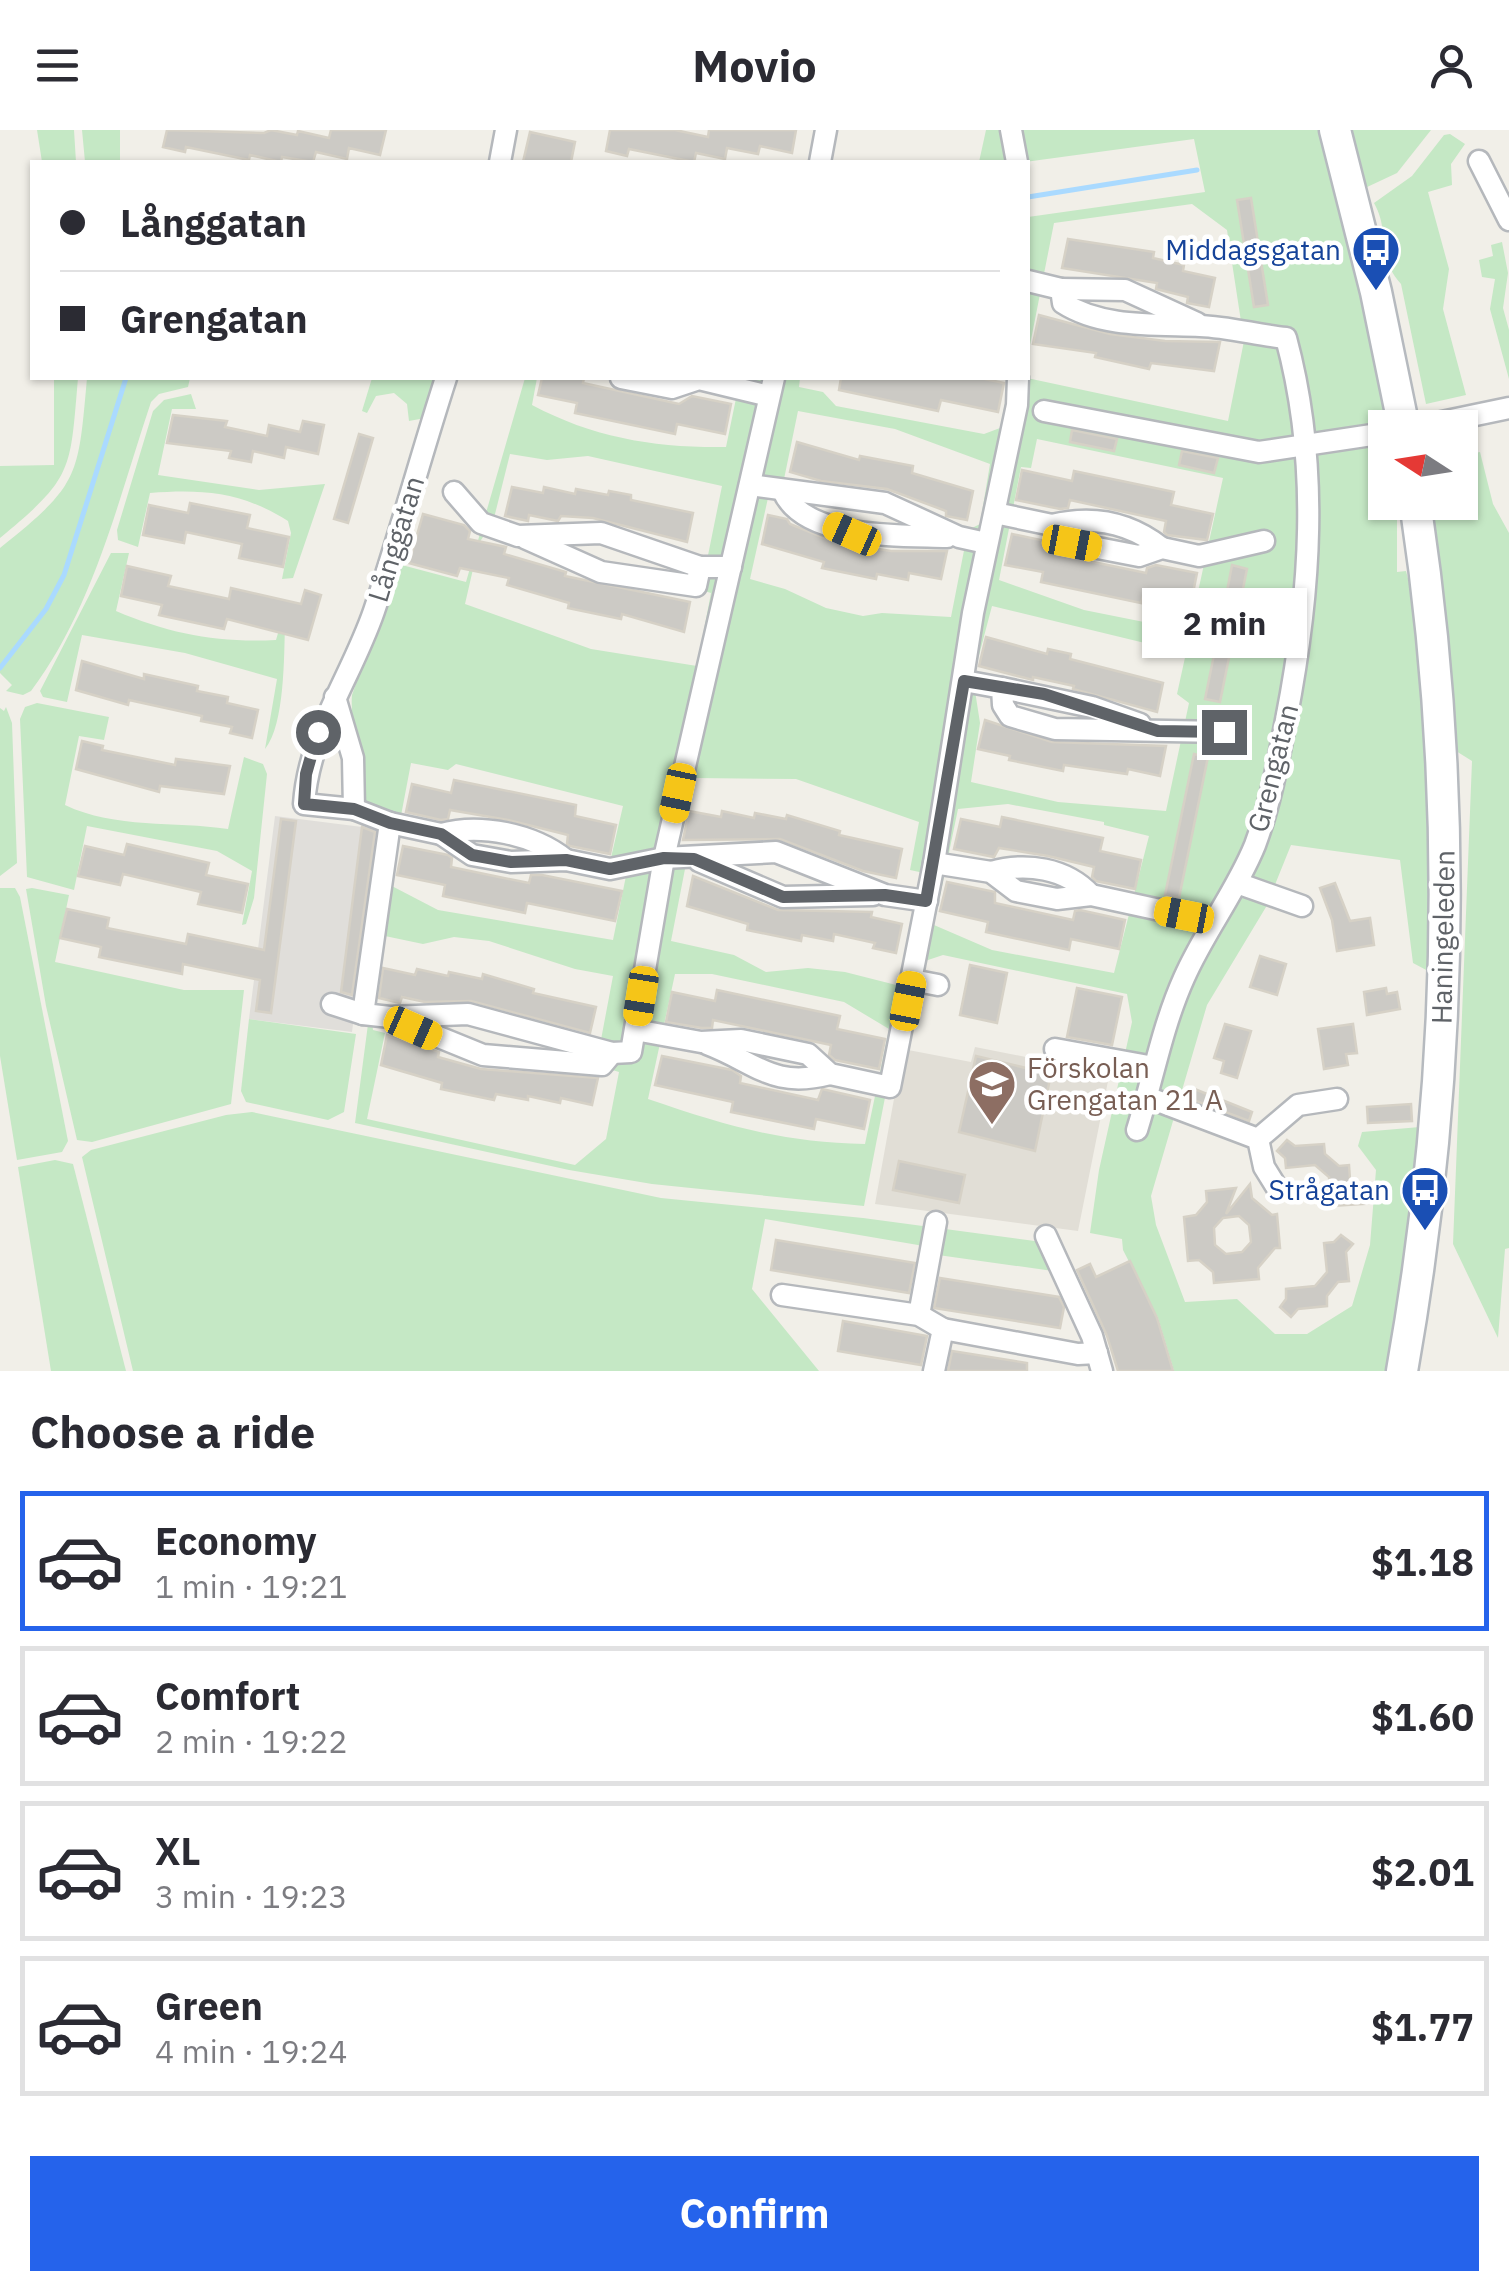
<!DOCTYPE html>
<html lang="en">
<head>
<meta charset="utf-8">
<style>
	:root { --surface:#fff; --page:#f2f2f3; --text:#2b2b33; --muted:#7c7c81; --line:#e1e1e2; --accent:#2563eb }
	body { margin:0; font-family:"IBM Plex Sans",sans-serif; background:var(--page); color:var(--text); height:100vh; display:flex; flex-direction:column; font-size:38px; white-space:nowrap }
	* { box-sizing:border-box; margin:0 }
	p { font-size:32px; color:var(--muted) }
	.icon { flex:none; width:55px; height:55px; fill:none; stroke:currentColor; stroke-width:2; stroke-linecap:round; stroke-linejoin:round }
	.map { position:relative; height:1241px; overflow:hidden }
	.side { display:flex; flex-direction:column; background:var(--surface); flex:1 }
	.side>* { flex:none }
	.guide { position:absolute; left:30px; top:30px; width:1000px; height:220px; border-radius:0px; box-shadow:0 2px 8px #0004; display:grid; align-content:center; height:220px; padding:0 30px; background:var(--surface) }
	.needle { width:65px; rotate:282deg }
	.controls { position:absolute; left:1368px; top:280px; display:grid; gap:20px }
	.controls a { display:grid; place-items:center; width:110px; height:110px; border-radius:0px; background:var(--surface); box-shadow:0 2px 8px #0004; font-size:50px }
	.end { position:absolute; width:45px; height:45px; margin:-22px; border:12px solid #5f6368; background:#fff; box-shadow:0 0 0 5px #fff }
	.from { border-radius:50% }
	.bubble { position:absolute; height:70px; border-radius:0px; background:var(--surface); box-shadow:0 2px 8px #0004; font-size:32px; font-weight:700; line-height:70px; text-align:center }
	.car { position:absolute; width:30px; height:60px; margin:-30px -15px; border-radius:12px; box-shadow:0 0 8px 2px #0007; background:linear-gradient(#f5c518 24%,#345 0 40%,#f5c518 0 76%,#345 0 86%,#f5c518 0) }
	.guide b { display:flex; align-items:center; gap:35px; height:95px; font-size:38px }
	.guide b+b { border-top:2px solid var(--line) }
	.guide i { width:25px; height:25px; background:var(--text) }
	ul { padding:0; list-style:none }
	li { display:flex; align-items:center; gap:30px; height:140px; margin:0 20px 15px; padding:0 10px; border:5px solid var(--line); border-radius:0px }
	li div { flex:1 }
	li b { display:block; font-size:38px }
	li em { font-style:normal; font-weight:700 }
	li.active { border-color:var(--accent) }
	li>.icon { width:90px; height:90px; stroke-width:1.5 }
	h2 { padding:0 30px; font-size:45px; line-height:120px }
	.primary-button { display:flex; gap:20px; margin-top:auto; padding:20px 30px }
	.primary-button a { flex:1; height:115px; border-radius:0px; background:var(--accent); color:#fff; font-size:40px; font-weight:700; line-height:115px; text-align:center }
	header { display:flex; justify-content:space-between; align-items:center; height:130px; padding:0 30px; background:var(--surface); font-size:45px; font-weight:700 }
	.map>svg:first-child { display:block }
	.industrial { fill:#e0deda }
	.education { fill:#e1ded6 }
	.green { fill:#c5e8c5; fill-rule:evenodd }
	.lines { fill:none; stroke-linecap:round; stroke-linejoin:round }
	.stream { stroke:#aadaff; stroke-width:5 }
	.building { fill:#cccac5; stroke:#d6d1c6; stroke-width:2.5; fill-rule:evenodd }
	.street-casing { stroke:#b5b8bc; stroke-width:25 }
	.secondary-casing { stroke:#b6babf; stroke-width:35 }
	.street { stroke:#fff; stroke-width:20 }
	.secondary { stroke:#fff; stroke-width:30 }
	.route { stroke:#5f6368; stroke-width:12 }
	.labels { text-anchor:middle; stroke-width:9; stroke-linejoin:round; paint-order:stroke }
	.transit-label { font-size:28px; fill:#164399; stroke:#fff; text-anchor:end }
	.street-label { font-size:28px; fill:#5f6368; stroke:#fff }
	.education-label { font-size:28px; fill:#785e54; stroke:#fff; text-anchor:start }
</style>
</head>
<body>
<header><svg class="icon" aria-label="menu" viewBox="0 0 24 24"><path d="M4 6h16M4 12h16M4 18h16"/></svg>Movio<svg class="icon" aria-label="person" viewBox="0 0 24 24"><circle cx="12" cy="8" r="4"/><path d="M4 21q1-7 8-7t8 7"/></svg></header>
<div class="map">
<svg width="1509" height="1241" viewBox="0 0 1509 1241">
	<rect width="100%" height="100%" fill="#f1efe8"/>
	<polygon class="industrial" points="275,686 378,699 352,902 249,889"/>
	<polygon class="education" points="975,917 1056,933 1059,925 1110,941 1078,1101 875,1074 903,919 971,932"/>
	<g class="green">
		<polygon points="37,0 74,0 76,32 42,32"/>
		<polygon points="82,0 120,0 120,32 85,32"/>
		<path d="M986 0H1322L1371 202 1389 297 1385 298V372L1397 373V442L1406 441C1440 565 1429 715 1430 842L1413 833 1400 730 1291 715 1266 777 1207 875 1151 1066 1156 1095 1185 1172 1237 1169 1275 1204H1307L1352 1176 1370 1115 1376 1040 1358 1016 1362 1002 1420 997 1403 1157 1386 1241H1174L1158 1188 1123 1120 1122 1109 1090 1103 1099 1040 1132 892 1127 864 943 825 922 832 906 859 864 1076 652 1054 569 1040 355 993 395 689 364 674C369 637 349 602 352 565L398 434 466 452 525 248H537L532 275C594 308 656 318 726 317L739 254 752 256 754 248H800L799 257 823 262 836 276 984 304 1000 298 1010 248H1027L1228 291 1244 211 1227 100 1192 74 1054 93 1028 225V87L1205 62 1194 9 1025 32H979ZM798 281 895 299 990 334 980 394 968 400 951 487 882 483 863 486 826 478 785 459 750 449 768 368 783 354ZM1037 309 1223 348 1192 489 1144 492 1084 480 999 450 1021 337 1031 338ZM510 324 547 330 588 326 722 356 701 460 711 463 697 536 591 519 465 474 479 413 493 392ZM992 476 1186 523 1177 564 1189 573 1166 681 1058 672 971 652 980 593 973 548ZM411 633 448 640 456 634 623 676 610 732 626 746 613 810 438 780 388 754ZM694 648 796 649 919 692 910 740 924 743 904 857 845 842 808 838 766 842 734 825 671 811 685 739 677 722ZM1008 674 1104 692V695L1149 706 1114 843 992 820 934 795 958 679ZM385 806 423 814 454 807 489 811 575 839 613 846 600 915 609 939 619 942 606 1009 575 1035 367 989 385 903 373 900 370 874ZM675 844H712L844 872 889 899 865 1014C781 1012 727 996 648 969Z"/>
		<polygon points="1349,0 1431,0 1397,43 1365,58"/>
		<path d="M1450 4 1465 14 1451 34 1452 55 1428 62 1449 139 1443 179 1466 265 1426 274 1401 154C1375 125 1391 103 1374 73L1412 46 1444 5Z"/>
		<polygon points="1502,112 1508,143 1503,178 1509,200 1509,249 1490,179 1495,149 1482,147 1479,130 1493,126 1491,115"/>
		<path d="M54 248H78C70 341 74 347 0 408V336L54 335Z"/>
		<path d="M87 248H190L188 257 159 264 151 272C118 370 94 477 31 561L23 565 6 561 12 555 0 543V418C80 354 78 348 87 248Z"/>
		<polygon points="372,248 438,248 425,288 409,291 407,274 394,263 376,266 367,283 362,281"/>
		<path d="M191 264 196 279H172L158 345 259 360 325 354 293 448 282 449 291 403 288 391C242 362 204 359 150 363L138 417 118 410 117 400 153 281 164 270Z"/>
		<polygon points="1480,322 1493,374 1509,403 1509,1118 1505,1119 1498,1208 1453,1114 1472,631 1456,621 1433,373 1460,372 1460,326"/>
		<path d="M111 423H129L116 481C170 504 218 513 276 510L281 493 285 494C284 525 285 595 265 619L277 549 185 523 82 505 67 572 43 567 40 561Z"/>
		<path d="M37 573 109 587 104 610 79 606 65 675C115 699 175 691 228 699L244 627 263 634 267 644 254 768 246 794 242 795 252 741 217 721 87 696 74 760 27 747 20 589 25 577Z"/>
		<polygon points="6,577 12,593 17,733 0,746 0,578 4,581"/>
		<polygon points="0,758 15,758 20,767 68,1011 62,1022 17,1030 0,926"/>
		<polygon points="32,758 69,765 55,832 184,860 244,860 231,974 92,1012 77,1010 46,876 26,759"/>
		<polygon points="249,889 356,904 344,982 328,990 246,972 241,961"/>
		<polygon points="252,982 661,1068 863,1088 1042,1112 1060,1142 938,1125 918,1115 765,1089 752,1159 819,1241 133,1241 82,1027 91,1020 226,985"/>
		<polygon points="55,1030 73,1034 126,1241 51,1241 18,1037"/>
	</g>
	<g class="lines">
		<g class="stream">
			<polyline points="1028,67 1197,40"/>
			<polyline points="0,538 46,479 64,445 126,248"/>
		</g>
	</g>
	<g class="building">
		<polygon points="167,0 264,3 271,0 297,5 298,1 329,8 331,0 386,0 380,25 349,18 347,29 316,22 313,32 282,27 281,32 250,25 249,30 186,17 185,22 163,17"/>
		<polygon points="610,0 675,0 708,7 709,0 796,0 792,23 760,16 758,24 727,18 725,29 696,23 694,32 629,19 627,26 606,21"/>
		<polygon points="530,2 575,12 571,32 523,32"/>
		<polygon points="1251,68 1268,175 1254,177 1237,70"/>
		<polygon points="1068,109 1154,122 1153,128 1184,135 1183,141 1215,148 1209,177 1187,173 1188,167 1156,159 1157,153 1062,138"/>
		<polygon points="1039,185 1110,204 1165,211 1220,212 1214,241 1151,233 1149,239 1095,227 1096,223 1033,214"/>
		<polygon points="542,248 584,248 583,253 679,274 692,266 731,274 725,304 677,294 675,304 575,283 577,273 538,265"/>
		<polygon points="841,248 980,248 1004,253 998,282 941,270 938,281 839,260"/>
		<polygon points="173,285 227,291 225,297 267,306 269,295 300,302 303,291 324,295 318,324 286,317 284,328 253,321 251,332 229,328 231,321 167,313"/>
		<polygon points="1072,300 1117,309 1114,321 1070,312"/>
		<polygon points="359,304 373,308 348,393 334,389"/>
		<polygon points="797,312 859,330 860,326 913,336 912,343 973,361 967,390 946,386 946,381 887,359 821,351 790,342"/>
		<polygon points="1182,321 1218,328 1214,343 1179,335"/>
		<polygon points="1022,340 1072,351 1074,341 1174,362 1171,375 1213,384 1207,410 1167,405 1164,402 1166,391 1070,370 1068,378 1060,379 1016,370"/>
		<polygon points="512,357 543,363 544,357 575,364 576,359 608,365 609,361 631,365 631,370 693,383 687,412 593,388 561,386 558,391 529,385 528,391 505,386"/>
		<polygon points="190,373 250,385 247,398 289,407 283,437 239,428 242,414 186,402 184,413 143,405 149,375 188,383"/>
		<polygon points="423,384 464,395 470,401 468,409 506,417 504,424 566,442 565,446 690,472 684,502 622,484 621,489 568,478 569,473 507,455 509,448 460,438 457,446 409,433"/>
		<polygon points="768,385 787,389 790,394 827,409 853,415 891,421 947,421 941,449 909,443 908,450 877,444 876,449 822,438 824,432 762,414"/>
		<polygon points="1012,404 1050,412 1050,423 1146,443 1147,438 1156,435 1197,443 1191,473 1144,463 1141,473 1041,452 1043,442 1005,435"/>
		<polygon points="1232,435 1247,439 1220,572 1205,569 1217,510 1213,509 1217,492 1221,493"/>
		<polygon points="127,436 171,446 168,456 229,469 231,458 301,474 305,460 321,465 308,510 227,489 224,499 159,485 162,475 121,466"/>
		<polygon points="986,507 1047,524 1048,519 1071,524 1070,529 1163,553 1157,582 1073,559 1074,556 1033,547 1033,550 979,536"/>
		<polygon points="82,531 144,549 144,544 198,556 197,561 228,567 227,573 258,580 252,608 230,603 232,597 201,591 202,586 129,570 128,575 76,560"/>
		<polygon points="985,590 1052,612 1166,616 1160,646 1128,639 1127,644 1064,635 1063,641 1009,630 1010,626 978,619"/>
		<polygon points="82,611 103,616 102,620 175,635 176,629 230,636 224,664 160,656 159,662 76,639"/>
		<polygon points="1194,624 1208,627 1179,768 1165,765"/>
		<polygon points="454,650 576,675 575,686 616,695 610,724 570,716 567,714 568,705 508,690 450,680 448,689 441,690 406,682 412,654 451,663"/>
		<polygon points="689,681 721,687 722,681 754,688 755,683 786,689 787,685 840,701 839,705 902,719 896,748 863,741 780,709 683,710"/>
		<polygon points="1002,687 1103,708 1100,721 1141,730 1135,759 1096,751 1092,747 1094,737 1048,726 999,718 994,727 954,719 961,689 1000,697"/>
		<polygon points="281,689 296,691 271,883 256,881 260,850 183,834 182,844 99,827 101,817 60,808 67,779 109,788 107,798 186,814 188,804 264,820"/>
		<polygon points="362,697 375,702 352,865 341,862"/>
		<polygon points="127,714 209,733 206,745 248,754 242,783 198,774 201,762 123,744 120,755 78,746 85,716 124,725"/>
		<polygon points="403,716 448,725 452,728 451,737 499,747 529,753 531,745 542,745 622,761 615,791 527,773 525,783 443,766 445,755 397,745"/>
		<polygon points="693,746 778,780 872,782 871,787 902,794 896,823 873,818 875,813 834,804 833,811 802,805 801,811 747,800 748,794 687,776"/>
		<polygon points="947,752 995,762 995,773 1073,790 1075,781 1080,780 1125,790 1119,819 1071,809 1069,820 986,802 988,792 940,781"/>
		<polygon points="1335,753 1350,791 1370,788 1374,815 1337,821 1332,790 1320,758"/>
		<polygon points="1260,826 1286,834 1277,865 1250,857"/>
		<polygon points="970,835 1007,843 997,893 960,885"/>
		<polygon points="383,838 415,845 417,839 448,846 449,842 482,849 483,844 534,859 533,863 596,877 590,903 471,871 425,872 402,867 400,873 379,868"/>
		<polygon points="1077,858 1122,867 1112,915 1067,907"/>
		<polygon points="1386,858 1387,864 1397,862 1400,879 1367,885 1364,862"/>
		<polygon points="717,860 840,886 837,899 885,909 879,939 835,930 829,925 831,915 713,890 712,898 702,898 666,892 672,862 715,871"/>
		<polygon points="1225,894 1251,901 1237,948 1221,943 1224,931 1214,928"/>
		<polygon points="1353,894 1357,923 1346,924 1348,935 1324,939 1318,899"/>
		<polygon points="387,905 439,922 438,927 481,939 598,948 592,975 561,968 560,973 528,966 528,970 496,964 494,970 441,959 442,953 381,935"/>
		<polygon points="662,926 732,940 741,946 740,953 818,970 822,959 870,970 864,999 816,989 814,999 731,982 733,972 655,955"/>
		<polygon points="976,926 1051,944 1035,1021 959,1002"/>
		<polygon points="1192,958 1252,982 1249,991 1188,968"/>
		<polygon points="1411,974 1412,991 1368,993 1367,977"/>
		<polygon points="1287,1010 1295,1016 1324,1014 1325,1024 1339,1036 1349,1035 1351,1064 1363,1074 1332,1076 1329,1047 1315,1035 1286,1038 1285,1028 1277,1021"/>
		<polygon points="899,1031 965,1045 959,1073 893,1060"/>
		<path d="M1250 1054 1252 1068 1272 1085 1277 1084 1280 1118H1275L1258 1138 1259 1149 1214 1153 1213 1142 1199 1130 1188 1131 1184 1087 1196 1085 1207 1072 1206 1061 1236 1058 1226 1084ZM1239 1086 1249 1095 1251 1112 1242 1122 1226 1124 1215 1115 1214 1098 1223 1088Z"/>
		<polygon points="1341,1105 1353,1114 1346,1122 1349,1151 1338,1152 1327,1166 1327,1176 1298,1179 1291,1187 1280,1177 1286,1169 1286,1159 1315,1156 1327,1142 1324,1113 1334,1112"/>
		<polygon points="776,1110 915,1133 909,1163 771,1140"/>
		<polygon points="1130,1131 1157,1188 1173,1241 1118,1241 1107,1206 1077,1140 1090,1134 1096,1147"/>
		<polygon points="940,1148 1059,1167 1064,1177 1060,1198 934,1178"/>
		<polygon points="843,1191 927,1206 921,1235 838,1221"/>
		<polygon points="952,1221 1027,1233 1027,1241 948,1241"/>
	</g>
	<g class="lines">
		<g class="street-casing">
			<g id="street">
				<polyline points="1011,0 1017,32"/>
				<polyline points="1479,31 1509,90"/>
				<polyline points="500,32 506,0"/>
				<polyline points="820,32 826,0"/>
				<path d="M1028 151 1061 159 1063 173C1102 198 1155 194 1200 196 1228 197 1257 205 1286 208 1320 334 1311 462 1286 590 1278 632 1270 675 1255 715 1236 762 1204 802 1184 848 1162 897 1153 949 1137 1000"/>
				<polyline points="1061,159 1125,160 1197,193"/>
				<polyline points="621,248 672,258 699,249 769,266"/>
				<polyline points="1044,281 1259,322 1385,303"/>
				<polyline points="1413,298 1509,278"/>
				<polyline points="750,355 885,373 959,407 986,413"/>
				<path d="M783 361C804 410 902 405 947 407"/>
				<polyline points="454,362 481,393 518,406 601,403 700,437 731,437"/>
				<polyline points="995,383 1052,395 1072,413 1139,426 1162,418 1199,426 1264,411"/>
				<path d="M1052 395C1093 385 1129 392 1162 418"/>
				<polyline points="525,408 601,442 696,456 700,437"/>
				<polyline points="964,551 1002,558 1003,575 1010,586 1055,599 1224,602"/>
				<polyline points="1002,558 1092,577 1140,594"/>
				<path d="M335 567 353 628 354 679 304 674C309 602 351 548 374 481 400 404 421 325 446 248"/>
				<polyline points="354,679 390,693 441,704 472,725 511,732 566,730 610,739 664,728 776,722 885,765 927,771"/>
				<path d="M441 704C480 693 534 704 566 730"/>
				<polyline points="699,731 783,767 873,765"/>
				<polyline points="934,733 991,742 1016,761 1057,769 1091,765 1183,785"/>
				<path d="M991 742C1026 732 1066 738 1091 765"/>
				<polyline points="1237,753 1302,776"/>
				<polyline points="912,850 938,855"/>
				<polyline points="332,874 363,884 390,887 468,884 612,923 631,922 664,728 774,248"/>
				<polyline points="363,884 390,693"/>
				<polyline points="392,888 483,925 602,935 612,923"/>
				<polyline points="635,900 701,912 741,910 808,924 830,944 890,957 934,733 973,483 1017,275 1018,248"/>
				<path d="M707 914C757 933 772 959 830 944"/>
				<polyline points="1055,919 1154,937"/>
				<polyline points="1147,967 1258,1009 1264,1037 1277,1058"/>
				<polyline points="1258,1009 1298,975 1337,969"/>
				<polyline points="1046,1106 1092,1206 1102,1241"/>
				<polyline points="782,1165 919,1185 943,1199 934,1241"/>
				<polyline points="919,1185 936,1092"/>
				<polyline points="943,1199 1078,1224 1097,1223"/>
			</g>
		</g>
		<g class="secondary-casing">
			<g id="secondary">
				<polyline points="1335,0 1376,162 1404,298"/>
				<path d="M1402 1241C1453 954 1459 661 1415 372"/>
			</g>
		</g>
		<use href="#street" class="street"/>
		<use href="#secondary" class="secondary"/>
	</g>
	<g class="lines">
		<polyline class="route" points="318,602 306,644 304,674 354,679 390,693 441,704 472,725 511,732 566,730 610,739 664,728 694,729 783,767 885,765 926,771 964,551 1044,564 1158,601 1224,602"/>
	</g>
	<defs>
		<g id="bus-pin" transform="scale(2.5)"><path d="M0 17L-7.5 6A9.5 9.5 0 1 1 7.5 6Z" fill="#1a4fb4" stroke="#fff"/><path d="M-5-6H5V4H4V6H2V4H-2V6H-4V4H-5ZM-3.5-4V0h7V-4ZM-3.5 1.2v1.5H-2V1.2ZM2 1.2v1.5H3.5V1.2Z" fill="#fff"/></g>
		<g id="school-pin" transform="scale(2.5)"><path d="M0 17L-7.5 6A9.5 9.5 0 1 1 7.5 6Z" fill="#8d6e63" stroke="#fff"/><path d="M0-5L7-2L0 1L-7-2ZM-4 1L0 2.5L4 1V4Q0 6-4 4Z" fill="#fff"/></g>
	</defs>
	<g fill-rule="evenodd">
		<use href="#bus-pin" x="1376" y="120"/>
		<use href="#school-pin" x="992" y="954"/>
		<use href="#bus-pin" x="1425" y="1060"/>
	</g>
	<g class="labels">
		<g class="transit-label">
			<text x="1341" y="130">Middagsgatan</text>
			<text x="1390" y="1070">Strågatan</text>
		</g>
		<g class="street-label">
			<text transform="translate(396 409) rotate(-73)" y="10">Långgatan</text>
			<text transform="translate(1273 638) rotate(-76)" y="10">Grengatan</text>
			<text transform="translate(1443 807) rotate(-89)" y="10">Haningeleden</text>
		</g>
		<g class="education-label">
			<text x="1027" y="948">Förskolan<tspan x="1027" dy="32">Grengatan 21 A</tspan></text>
		</g>
	</g>
</svg>
<div class="controls">
<a><svg class="needle" viewBox="-14 -14 28 28"><path d="M0-13l5 13h-10z" fill="#e53935"/><path d="M0 13l5-13h-10z" fill="#7c7c81"/></svg></a>
</div>
<i class="end from" style="left:318px;top:602px"></i>
<i class="end" style="left:1224px;top:602px"></i>
<div class="bubble" style="left:1142px;top:458px;width:165px">2 min</div>
<i class="car" style="left:852px;top:404px;rotate:294deg"></i>
<i class="car" style="left:1072px;top:413px;rotate:101deg"></i>
<i class="car" style="left:678px;top:663px;rotate:192deg"></i>
<i class="car" style="left:1184px;top:785px;rotate:281deg"></i>
<i class="car" style="left:641px;top:866px;rotate:189deg"></i>
<i class="car" style="left:908px;top:871px;rotate:11deg"></i>
<i class="car" style="left:413px;top:898px;rotate:114deg"></i>
<div class="guide">
<b><i class="from"></i>Långgatan</b>
<b><i></i>Grengatan</b>
</div>
</div>
<section class="side">
<h2>Choose a ride</h2>
<ul>
<li class="active"><svg class="icon" aria-label="car" viewBox="0 0 24 24"><path d="M5 17H2v-5l4-1 3-4h7l3 4 3 1v5h-3M9 17h6M6 11h13"/><circle cx="7" cy="17" r="2"/><circle cx="17" cy="17" r="2"/></svg><div><b>Economy</b><p>1 min · 19:21</p></div><em>$1.18</em></li>
<li><svg class="icon" aria-label="car" viewBox="0 0 24 24"><path d="M5 17H2v-5l4-1 3-4h7l3 4 3 1v5h-3M9 17h6M6 11h13"/><circle cx="7" cy="17" r="2"/><circle cx="17" cy="17" r="2"/></svg><div><b>Comfort</b><p>2 min · 19:22</p></div><em>$1.60</em></li>
<li><svg class="icon" aria-label="car" viewBox="0 0 24 24"><path d="M5 17H2v-5l4-1 3-4h7l3 4 3 1v5h-3M9 17h6M6 11h13"/><circle cx="7" cy="17" r="2"/><circle cx="17" cy="17" r="2"/></svg><div><b>XL</b><p>3 min · 19:23</p></div><em>$2.01</em></li>
<li><svg class="icon" aria-label="car" viewBox="0 0 24 24"><path d="M5 17H2v-5l4-1 3-4h7l3 4 3 1v5h-3M9 17h6M6 11h13"/><circle cx="7" cy="17" r="2"/><circle cx="17" cy="17" r="2"/></svg><div><b>Green</b><p>4 min · 19:24</p></div><em>$1.77</em></li>
</ul>
<div class="primary-button"><a>Confirm</a></div>
</section>
</body>
</html>
